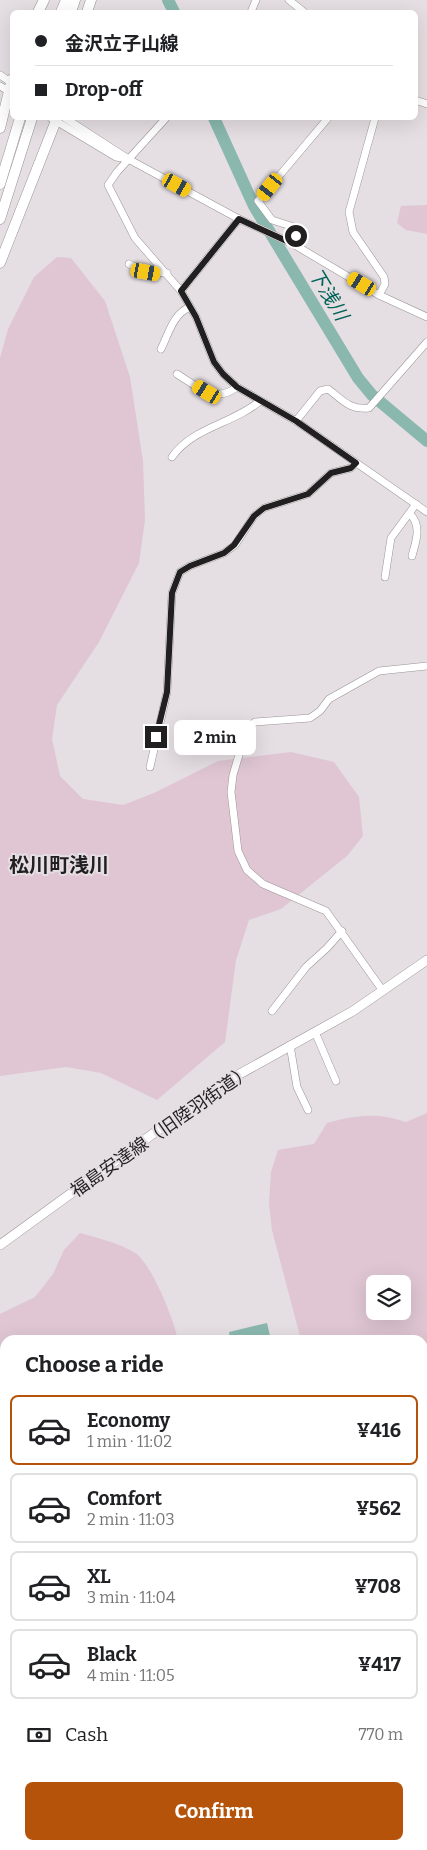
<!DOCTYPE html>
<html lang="en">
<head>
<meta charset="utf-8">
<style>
	:root { --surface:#fff; --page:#f6f6f6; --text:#202124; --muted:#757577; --line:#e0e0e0; --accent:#b45309 }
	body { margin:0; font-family:Bitter,"Noto Sans JP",serif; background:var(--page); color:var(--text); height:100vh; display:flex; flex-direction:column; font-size:19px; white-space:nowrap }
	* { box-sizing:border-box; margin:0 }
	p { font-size:16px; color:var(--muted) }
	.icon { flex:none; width:28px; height:28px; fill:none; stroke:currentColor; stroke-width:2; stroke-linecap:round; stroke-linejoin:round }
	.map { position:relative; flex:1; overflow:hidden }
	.details { position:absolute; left:0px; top:1335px; width:428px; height:515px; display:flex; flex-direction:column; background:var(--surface); border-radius:15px 15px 0 0; box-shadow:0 5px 20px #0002 }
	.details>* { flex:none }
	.top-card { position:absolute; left:10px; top:10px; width:408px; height:110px; border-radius:8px; box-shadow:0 5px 20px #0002; display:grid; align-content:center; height:110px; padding:0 25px; background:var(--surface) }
	.buttons { position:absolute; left:366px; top:1275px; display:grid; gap:10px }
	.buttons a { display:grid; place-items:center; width:45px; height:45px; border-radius:8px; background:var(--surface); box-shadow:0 5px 20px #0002; font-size:25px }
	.end { position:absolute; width:22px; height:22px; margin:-11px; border:6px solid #211f20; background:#fff; box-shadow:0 0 0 2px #fff }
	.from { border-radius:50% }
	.bubble { position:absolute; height:35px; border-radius:8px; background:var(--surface); box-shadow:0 5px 20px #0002; font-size:16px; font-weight:700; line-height:35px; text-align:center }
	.car { position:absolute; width:15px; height:30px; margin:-15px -8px; border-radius:6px; box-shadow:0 0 4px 1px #0007; background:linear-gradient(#f5c518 24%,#345 0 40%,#f5c518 0 76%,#345 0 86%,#f5c518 0) }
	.top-card b { display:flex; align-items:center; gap:18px; height:48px; font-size:19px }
	.top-card b+b { border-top:1px solid var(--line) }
	.top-card i { width:12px; height:12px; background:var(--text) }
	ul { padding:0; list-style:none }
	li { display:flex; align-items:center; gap:15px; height:70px; margin:0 10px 8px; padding:0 15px; border:2px solid var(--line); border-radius:8px }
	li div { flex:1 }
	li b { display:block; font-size:19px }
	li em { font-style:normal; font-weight:700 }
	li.active { border-color:var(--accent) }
	li>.icon { width:45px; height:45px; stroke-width:1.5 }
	h2 { padding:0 25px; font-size:22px; line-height:60px }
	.pay { display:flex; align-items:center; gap:12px; height:55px; padding:0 25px; font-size:19px }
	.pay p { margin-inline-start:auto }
	.action { display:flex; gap:10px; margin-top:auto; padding:10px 25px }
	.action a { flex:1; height:58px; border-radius:8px; background:var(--accent); color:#fff; font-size:20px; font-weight:700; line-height:58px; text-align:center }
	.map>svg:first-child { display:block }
	.built { fill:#decfd6 }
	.green { fill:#dfc6d2; fill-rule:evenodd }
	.water { fill:#8ab8ae }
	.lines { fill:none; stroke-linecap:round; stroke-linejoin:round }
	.river { stroke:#8ab8ae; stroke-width:12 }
	.minor-casing { stroke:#9a9497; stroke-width:8 }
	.major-casing { stroke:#9a9497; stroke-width:10 }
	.highway-casing { stroke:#9a9497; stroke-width:11 }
	.minor { stroke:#fff; stroke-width:7 }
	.major { stroke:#fff; stroke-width:9 }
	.highway { stroke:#fff; stroke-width:10 }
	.route { stroke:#211f20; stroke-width:6 }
	.labels { text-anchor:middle; stroke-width:4; stroke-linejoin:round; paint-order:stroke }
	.street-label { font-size:18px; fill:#211f20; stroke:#e5dee2 }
	.water-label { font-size:19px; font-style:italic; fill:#006357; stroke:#e5dee2 }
	.quarter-label { font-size:20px; font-weight:bold; fill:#211f20; stroke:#e5dee2 }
</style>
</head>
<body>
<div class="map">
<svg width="427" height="1850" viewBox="0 0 427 1850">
	<rect width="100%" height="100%" fill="#e5dee2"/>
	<polygon class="built" points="427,1389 427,1781 422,1779 422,1395"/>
	<g class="green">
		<polygon points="427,205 427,234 406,230 397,223 401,206"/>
		<polygon points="57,257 71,258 105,301 130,377 143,461 145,520 139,563 99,642 57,705 52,739 60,776 83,799 123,805 154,793 218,761 291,752 334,762 359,797 363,836 347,856 281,909 249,920 236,960 225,1042 157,1100 101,1073 66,1067 0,1076 0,358 8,329 34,277"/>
		<path d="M427 1113V1357L423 1363 422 1340H301L272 1230 269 1203 271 1172 278 1150 314 1144 327 1123C356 1115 376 1112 406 1122ZM375 1284H402V1311H375Z"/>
		<path d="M80 1233C98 1238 119 1243 135 1253 152 1264 174 1320 178 1340H5V1559L0 1534V1314L35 1297 53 1274 64 1250Z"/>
		<polygon points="5,1625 5,1845 62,1845 56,1850 0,1850 0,1631"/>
	</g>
	<polygon class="water" points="267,1323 271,1340 230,1340 229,1332"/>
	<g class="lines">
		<g class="river">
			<polyline points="168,0 174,12"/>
			<polyline points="214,118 254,206 358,378 372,395 427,441"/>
		</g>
		<g class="minor-casing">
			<g id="minor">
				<polyline points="289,0 304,12"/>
				<polyline points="251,12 256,0"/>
				<polyline points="0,75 12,83"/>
				<polyline points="0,86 12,93"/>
				<polyline points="415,100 427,104"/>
				<polyline points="51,118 116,157 127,159"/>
				<polyline points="65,118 130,160 239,219 293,244 379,295 427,317"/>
				<polyline points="166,118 117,172 108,185 135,238 181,291 196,317 214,362 223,374 237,387 296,421 427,512"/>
				<polyline points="375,118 349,212 353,232 384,277 385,284 379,295"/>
				<polyline points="293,244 296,236 294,227 272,220 258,201 328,118"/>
				<polyline points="129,264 146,272 167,273"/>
				<polyline points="181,291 239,219"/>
				<path d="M161 349C169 333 173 314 190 307"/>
				<path d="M177 374C196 386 216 404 237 387"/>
				<path d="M296 421 320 391 328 389C342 399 348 410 369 408L427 342"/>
				<path d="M172 457C193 427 233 424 260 401"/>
				<path d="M410 514C422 526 416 541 412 556"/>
				<polyline points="385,577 391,538 416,504"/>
				<polyline points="150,767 167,692 172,593 180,572 190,566 224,553 235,545 254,516 264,508 308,494 331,473 351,468 356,463"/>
				<polyline points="383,991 326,911 263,884 247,870 238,851 231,792 233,775 247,728 255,722 310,718 320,711 329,699 379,671 427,666"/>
				<polyline points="272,1011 306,967 327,948 342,931"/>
				<polyline points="315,1032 336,1081"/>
				<polyline points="290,1045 297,1087 308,1110"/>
				<polyline points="422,1783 427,1787"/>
			</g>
		</g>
		<g class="major-casing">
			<polyline id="major" points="0,1245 220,1085 353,1011 427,960"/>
		</g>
		<g class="highway-casing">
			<g id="highway">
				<polyline points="38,12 44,0"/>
				<polyline points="61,12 66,0"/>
				<polyline points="71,12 75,0"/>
				<polyline points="87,12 91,0"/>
				<polyline points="0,128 12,79"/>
				<polyline points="0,184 20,118"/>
				<polyline points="0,219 32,118"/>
				<polyline points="0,263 57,118"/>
			</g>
		</g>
		<use href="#minor" class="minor"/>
		<use href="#major" class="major"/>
		<use href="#highway" class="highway"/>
	</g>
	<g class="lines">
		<polyline class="route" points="156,737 167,692 172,593 180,572 190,566 224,553 234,545 254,516 264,508 308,494 331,473 351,468 356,463 296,421 237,387 223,374 214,362 196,317 181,291 239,219 293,244 296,236"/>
	</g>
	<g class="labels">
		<g class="street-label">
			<text transform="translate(161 1131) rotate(-35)" y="6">福島安達線（旧陸羽街道）</text>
		</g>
		<g class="water-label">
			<text transform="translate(329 294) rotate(59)" y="7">下浅川</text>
		</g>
		<g class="quarter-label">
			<text x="59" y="872">松川町浅川</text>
		</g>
	</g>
</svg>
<div class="buttons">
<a><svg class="icon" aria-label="layers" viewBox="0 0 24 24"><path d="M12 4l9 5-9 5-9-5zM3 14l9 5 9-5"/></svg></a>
</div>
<i class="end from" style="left:296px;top:236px"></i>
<i class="end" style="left:156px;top:737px"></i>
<div class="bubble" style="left:174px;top:720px;width:82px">2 min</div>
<i class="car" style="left:177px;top:185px;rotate:119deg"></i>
<i class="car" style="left:270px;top:187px;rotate:219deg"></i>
<i class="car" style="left:146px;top:272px;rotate:100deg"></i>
<i class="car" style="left:362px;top:284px;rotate:301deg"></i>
<i class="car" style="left:207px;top:392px;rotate:301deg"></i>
<div class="top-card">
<b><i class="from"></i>金沢立子山線</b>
<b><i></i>Drop-off</b>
</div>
<section class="details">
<h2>Choose a ride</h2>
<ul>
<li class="active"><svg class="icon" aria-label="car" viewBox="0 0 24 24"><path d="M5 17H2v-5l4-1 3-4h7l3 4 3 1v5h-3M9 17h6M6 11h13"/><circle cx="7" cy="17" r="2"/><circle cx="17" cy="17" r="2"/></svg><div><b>Economy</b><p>1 min · 11:02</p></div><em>¥416</em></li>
<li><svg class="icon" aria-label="car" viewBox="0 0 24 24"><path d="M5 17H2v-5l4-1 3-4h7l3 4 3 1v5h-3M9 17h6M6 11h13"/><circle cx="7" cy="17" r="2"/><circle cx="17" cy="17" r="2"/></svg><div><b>Comfort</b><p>2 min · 11:03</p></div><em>¥562</em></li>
<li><svg class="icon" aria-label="car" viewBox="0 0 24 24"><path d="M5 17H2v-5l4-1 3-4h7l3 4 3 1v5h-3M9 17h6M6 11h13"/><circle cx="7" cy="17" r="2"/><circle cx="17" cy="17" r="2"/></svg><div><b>XL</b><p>3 min · 11:04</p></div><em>¥708</em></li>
<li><svg class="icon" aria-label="car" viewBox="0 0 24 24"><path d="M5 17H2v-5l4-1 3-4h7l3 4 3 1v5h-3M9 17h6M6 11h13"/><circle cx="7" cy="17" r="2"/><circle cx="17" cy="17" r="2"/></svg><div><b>Black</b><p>4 min · 11:05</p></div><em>¥417</em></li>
</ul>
<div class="pay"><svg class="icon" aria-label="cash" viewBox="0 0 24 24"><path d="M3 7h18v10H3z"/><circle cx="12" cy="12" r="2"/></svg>Cash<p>770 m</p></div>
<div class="action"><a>Confirm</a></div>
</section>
</div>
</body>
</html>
